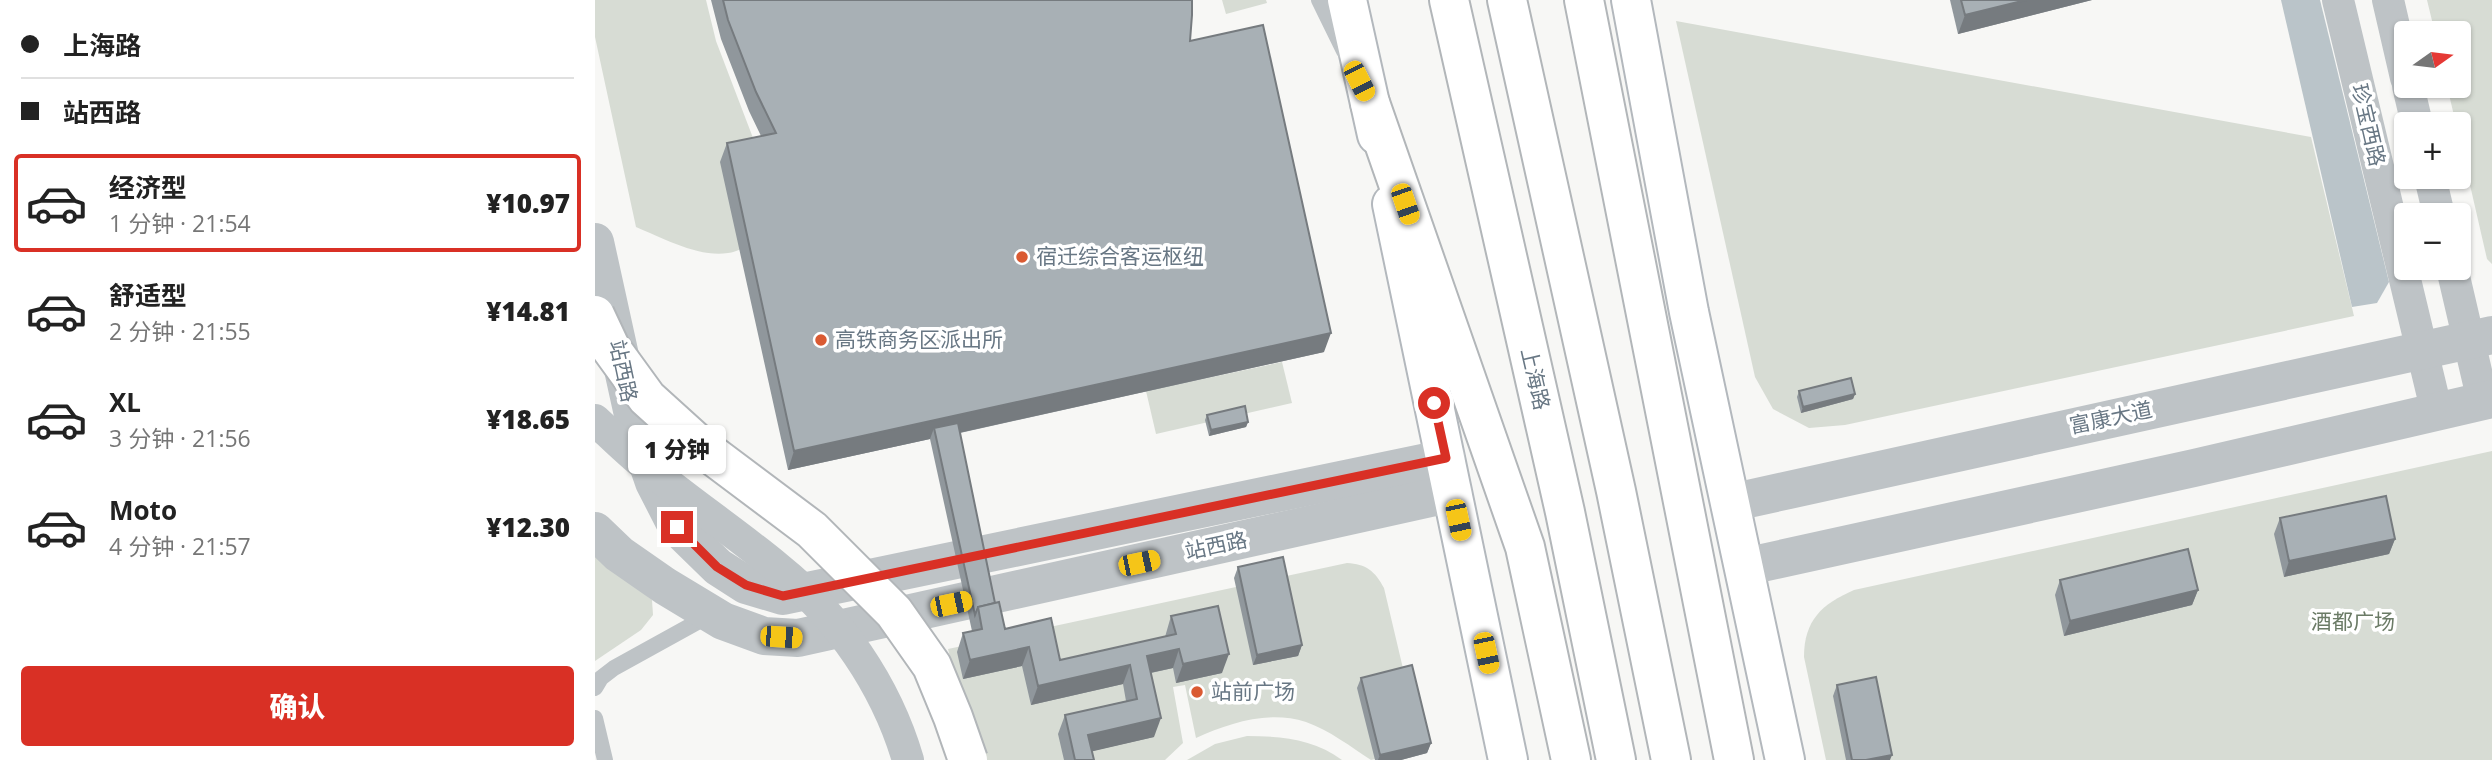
<!DOCTYPE html>
<html lang="zh">
<head>
<meta charset="utf-8">
<style>
	:root { --surface:#fff; --page:#f6f6f6; --text:#222; --muted:#767676; --line:#e0e0e0; --accent:#d93025 }
	body { margin:0; font-family:"Open Sans","Noto Sans SC",sans-serif; background:var(--page); color:var(--text); height:100vh; display:flex; flex-direction:column; font-size:26px; white-space:nowrap }
	* { box-sizing:border-box; margin:0 }
	p { font-size:23px; color:var(--muted) }
	.icon { flex:none; width:38px; height:38px; fill:none; stroke:currentColor; stroke-width:2; stroke-linecap:round; stroke-linejoin:round }
	.map { position:relative; flex:1; overflow:hidden }
	.sheet { display:flex; flex-direction:column; background:var(--surface); width:595px }
	.sheet>* { flex:none }
	.guide { display:grid; align-content:center; height:154px; padding:0 21px; background:var(--surface) }
	.needle { width:46px; rotate:76deg }
	.controls { position:absolute; left:1799px; top:21px; display:grid; gap:14px }
	.controls a { display:grid; place-items:center; width:77px; height:77px; border-radius:7px; background:var(--surface); box-shadow:0 2px 5px #0004; font-size:35px }
	.end { position:absolute; width:32px; height:32px; margin:-16px; border:9px solid #d93025; background:#fff; box-shadow:0 0 0 4px #fff }
	.from { border-radius:50% }
	.bubble { position:absolute; height:49px; border-radius:7px; background:var(--surface); box-shadow:0 2px 5px #0004; font-size:23px; font-weight:800; line-height:49px; text-align:center }
	.car { position:absolute; width:21px; height:42px; margin:-21px -10px; border-radius:9px; box-shadow:0 0 5px 2px #0007; background:linear-gradient(#f5c518 24%,#345 0 40%,#f5c518 0 76%,#345 0 86%,#f5c518 0) }
	.guide b { display:flex; align-items:center; gap:24px; height:66px; font-size:26px }
	.guide b+b { border-top:2px solid var(--line) }
	.guide i { width:18px; height:18px; background:var(--text) }
	ul { padding:0; list-style:none }
	li { display:flex; align-items:center; gap:21px; height:98px; margin:0 14px 10px; padding:0 7px; border:4px solid transparent; border-radius:7px }
	li div { flex:1 }
	li b { display:block; font-size:26px }
	li em { font-style:normal; font-weight:800 }
	li.current { border-color:var(--accent) }
	li>.icon { width:63px; height:63px; stroke-width:1.5 }
	.primary-button { display:flex; gap:14px; margin-top:auto; padding:14px 21px }
	.primary-button a { flex:1; height:80px; border-radius:7px; background:var(--accent); color:#fff; font-size:28px; font-weight:800; line-height:80px; text-align:center }
	main { display:flex; flex:1; min-height:0 }
	.map>svg:first-child { display:block }
	.green { fill:#d7dcd4 }
	.water { fill:#bac4c9 }
	.lines { fill:none; stroke-linecap:round; stroke-linejoin:round }
	.secondary-casing { stroke:#b3b8bd; stroke-width:42 }
	.trunk-casing { stroke:#b2b6b9; stroke-width:42 }
	.service { stroke:#bec3c6; stroke-width:16 }
	.minor { stroke:#bec3c6; stroke-width:32 }
	.tertiary { stroke:#bec3c6; stroke-width:38 }
	.secondary { stroke:#fff; stroke-width:38 }
	.trunk { stroke:#fff; stroke-width:38 }
	.trunk-bridge-casing { stroke:#b2b6b9; stroke-width:42; stroke-linecap:butt }
	.minor-bridge { stroke:#bec3c6; stroke-width:32 }
	.trunk-bridge { stroke:#fff; stroke-width:38 }
	.wall { fill:#90979c }
	.shaded-wall { fill:#767b7f }
	.building { fill:#a8b0b5; stroke:#767b7f; stroke-width:2 }
	.route { stroke:#d93025; stroke-width:9 }
	.poi-dot { fill:#da5a32; stroke:#fff; stroke-width:2.5 }
	.labels { text-anchor:middle; stroke-width:7; stroke-linejoin:round; paint-order:stroke }
	.street-label { font-size:21px; fill:#687784; stroke:#fff }
	.poi-label { font-size:21px; fill:#687784; stroke:#fff; text-anchor:start }
	.park-label { font-size:21px; fill:#6b7b66; stroke:#fff }
</style>
</head>
<body>
<main>
<section class="sheet">
<div class="guide">
<b><i class="from"></i>上海路</b>
<b><i></i>站西路</b>
</div>
<ul>
<li class="current"><svg class="icon" aria-label="car" viewBox="0 0 24 24"><path d="M5 17H2v-5l4-1 3-4h7l3 4 3 1v5h-3M9 17h6M6 11h13"/><circle cx="7" cy="17" r="2"/><circle cx="17" cy="17" r="2"/></svg><div><b>经济型</b><p>1 分钟 · 21:54</p></div><em>¥10.97</em></li>
<li><svg class="icon" aria-label="car" viewBox="0 0 24 24"><path d="M5 17H2v-5l4-1 3-4h7l3 4 3 1v5h-3M9 17h6M6 11h13"/><circle cx="7" cy="17" r="2"/><circle cx="17" cy="17" r="2"/></svg><div><b>舒适型</b><p>2 分钟 · 21:55</p></div><em>¥14.81</em></li>
<li><svg class="icon" aria-label="car" viewBox="0 0 24 24"><path d="M5 17H2v-5l4-1 3-4h7l3 4 3 1v5h-3M9 17h6M6 11h13"/><circle cx="7" cy="17" r="2"/><circle cx="17" cy="17" r="2"/></svg><div><b>XL</b><p>3 分钟 · 21:56</p></div><em>¥18.65</em></li>
<li><svg class="icon" aria-label="car" viewBox="0 0 24 24"><path d="M5 17H2v-5l4-1 3-4h7l3 4 3 1v5h-3M9 17h6M6 11h13"/><circle cx="7" cy="17" r="2"/><circle cx="17" cy="17" r="2"/></svg><div><b>Moto</b><p>4 分钟 · 21:57</p></div><em>¥12.30</em></li>
</ul>
<div class="primary-button"><a>确认</a></div>
</section>
<div class="map">
<svg width="1897" height="760" viewBox="0 0 1897 760">
	<rect width="100%" height="100%" fill="#f7f7f5"/>
	<g class="green">
		<path d="M0 0H111L121 41 179 193 160 243C151 246 142 252 133 253 105 258 67 238 41 227L0 37Z"/>
		<polygon points="627,0 671,0 672,3 631,14"/>
		<polygon points="1832,0 1897,0 1897,264 1892,259 1864,137 1864,124 1861,124 1852,86 1864,86 1864,33 1840,33"/>
		<polygon points="1081,21 1716,137 1759,316 1250,425 1214,428 1178,409 1160,377"/>
		<polygon points="687,362 697,403 561,434 551,391"/>
		<path d="M1897 451V760H1231L1209 657C1209 620 1227 604 1259 590Z"/>
		<polygon points="0,553 57,600 58,615 46,630 0,661"/>
		<path d="M752 563C771 564 780 571 789 588L827 749 776 760C756 747 734 730 711 722 673 710 635 723 601 738L590 685 578 687 588 743 570 760H381L353 649Z"/>
		<path d="M652 736C686 736 719 739 747 760H592L620 744Z"/>
	</g>
	<polygon class="water" points="1686,0 1725,0 1794,282 1782,303 1757,307"/>
	<g class="lines">
		<g class="secondary-casing">
			<g id="secondary">
				<polyline points="752,0 782,135"/>
				<polyline points="1036,0 1094,312 1190,760"/>
				<polyline points="797,204 913,760"/>
			</g>
		</g>
		<g class="trunk-casing">
			<g id="trunk">
				<polyline points="854,0 970,512 1021,760"/>
				<polyline points="912,0 1021,491 1076,760"/>
				<polyline points="989,0 1139,760"/>
				<polyline points="775,103 930,547 976,760"/>
			</g>
		</g>
		<g class="service">
			<polyline points="724,0 749,51"/>
			<polyline points="0,688 6,678 19,668 115,615"/>
			<polyline points="0,718 10,760"/>
		</g>
		<g class="minor">
			<polyline points="1743,0 1842,413"/>
			<polyline points="1793,0 1811,78"/>
			<polyline points="1813,86 1822,124"/>
			<polyline points="1835,177 1844,215"/>
			<polyline points="1857,268 1888,401"/>
		</g>
		<g class="tertiary">
			<polyline points="0,242 42,433 59,482 82,527 123,567 151,585 188,596 851,458"/>
			<polyline points="1135,503 1897,335"/>
			<polyline points="0,531 24,554 70,586 128,621 169,636 203,638 858,493"/>
			<polyline points="1149,567 1599,468 1897,399"/>
		</g>
		<use href="#secondary" class="secondary"/>
		<use href="#trunk" class="trunk"/>
		<g class="trunk-bridge-casing">
			<polyline id="trunk-bridge" points="0,315 15,347 52,398 105,446 217,530 299,612 337,666 358,717 373,760"/>
		</g>
		<path class="minor-bridge" d="M0 420C13 432 26 445 39 456 85 496 136 529 183 568 244 617 291 685 313 760"/>
		<use href="#trunk-bridge" class="trunk-bridge"/>
	</g>
	<g class="wall">
		<polygon points="116,0 597,0 595,41 729,352 365,433 400,603 410,629 465,660 570,637 576,616 627,673 581,683 578,668 556,673 559,737 497,751 499,760 469,760 463,734 470,715 531,701 528,684 436,705 427,666 368,679 362,652 368,633 377,631 335,439 193,470 125,162 132,143 166,136 154,111 126,39"/>
		<polygon points="1355,0 1497,0 1363,34"/>
		<polygon points="1204,391 1260,394 1258,399 1206,413 1202,397"/>
		<polygon points="612,415 653,422 651,427 614,436 610,420"/>
		<polygon points="1685,518 1800,539 1794,554 1689,577 1679,534"/>
		<polygon points="643,567 707,645 703,656 658,665 639,578"/>
		<polygon points="1465,580 1603,590 1597,605 1469,636 1460,595"/>
		<polygon points="766,678 836,743 832,753 806,760 780,760 762,688"/>
		<polygon points="1242,685 1295,760 1251,760 1238,696"/>
	</g>
	<g class="shaded-wall">
		<polygon points="1431,0 1497,0 1363,34 1370,15"/>
		<polygon points="736,333 729,352 341,438 339,428 335,439 193,470 199,451"/>
		<polygon points="1260,394 1258,399 1206,413 1208,407"/>
		<polygon points="653,422 651,427 614,436 616,430"/>
		<polygon points="1800,539 1794,554 1689,577 1694,561"/>
		<polygon points="1603,590 1597,605 1469,636 1475,621"/>
		<polygon points="707,645 703,656 658,665 662,655"/>
		<polygon points="434,647 427,666 368,679 375,660"/>
		<polygon points="584,649 578,668 545,675 552,656"/>
		<polygon points="634,654 627,673 581,683 588,664"/>
		<polygon points="535,665 528,684 436,705 443,686"/>
		<polygon points="566,718 559,737 486,754 493,735"/>
		<polygon points="836,743 832,753 806,760 783,760 785,755"/>
		<polygon points="1297,755 1295,760 1271,760"/>
	</g>
	<g class="building">
		<polygon points="128,0 597,0 597,15 595,41 668,25 736,333 199,451 132,143 181,133 161,92 133,20"/>
		<polygon points="1366,0 1431,0 1370,15"/>
		<polygon points="1256,378 1260,394 1208,407 1204,391"/>
		<polygon points="650,406 653,422 616,430 612,415"/>
		<polygon points="363,423 400,603 383,607 380,615 339,428"/>
		<polygon points="1791,496 1800,539 1694,561 1685,518"/>
		<polygon points="1593,549 1603,590 1475,621 1465,580"/>
		<polygon points="688,557 707,645 662,655 643,567"/>
		<polygon points="404,602 410,629 456,618 465,660 581,634 576,616 623,606 634,654 588,664 584,649 552,656 566,718 493,735 499,760 480,760 470,715 542,699 535,665 443,686 434,647 375,660 368,633 387,629 383,607"/>
		<polygon points="817,665 836,743 785,755 766,678"/>
		<polygon points="1281,677 1297,755 1271,760 1257,760 1242,685"/>
	</g>
	<g class="lines">
		<polyline class="route" points="82,527 122,567 151,585 188,596 851,458 839,403"/>
	</g>
	<g class="poi-dot">
		<circle cx="427" cy="257" r="7"/>
		<circle cx="226" cy="340" r="7"/>
		<circle cx="602" cy="692" r="7"/>
	</g>
	<g class="labels">
		<g class="street-label">
			<text transform="translate(1773 125) rotate(77)" y="7">珍宝西路</text>
			<text transform="translate(28 371) rotate(78)" y="7">站西路</text>
			<text transform="translate(940 379) rotate(77)" y="7">上海路</text>
			<text transform="translate(1516 418) rotate(-12)" y="7">富康大道</text>
			<text transform="translate(621 546) rotate(-12)" y="7">站西路</text>
		</g>
		<g class="poi-label">
			<text x="441" y="264">宿迁综合客运枢纽</text>
			<text x="240" y="347">高铁商务区派出所</text>
			<text x="616" y="699">站前广场</text>
		</g>
		<g class="park-label">
			<text x="1758" y="629">酒都广场</text>
		</g>
	</g>
</svg>
<div class="controls">
<a><svg class="needle" viewBox="-14 -14 28 28"><path d="M0-13l5 13h-10z" fill="#e53935"/><path d="M0 13l5-13h-10z" fill="#767676"/></svg></a>
<a>+</a>
<a>−</a>
</div>
<i class="end from" style="left:839px;top:403px"></i>
<i class="end" style="left:82px;top:527px"></i>
<div class="bubble" style="left:33px;top:425px;width:98px">1 分钟</div>
<i class="car" style="left:764px;top:81px;rotate:153deg"></i>
<i class="car" style="left:810px;top:204px;rotate:161deg"></i>
<i class="car" style="left:863px;top:520px;rotate:168deg"></i>
<i class="car" style="left:544px;top:563px;rotate:78deg"></i>
<i class="car" style="left:356px;top:604px;rotate:78deg"></i>
<i class="car" style="left:186px;top:637px;rotate:94deg"></i>
<i class="car" style="left:891px;top:653px;rotate:168deg"></i>
</div>
</main>
</body>
</html>
